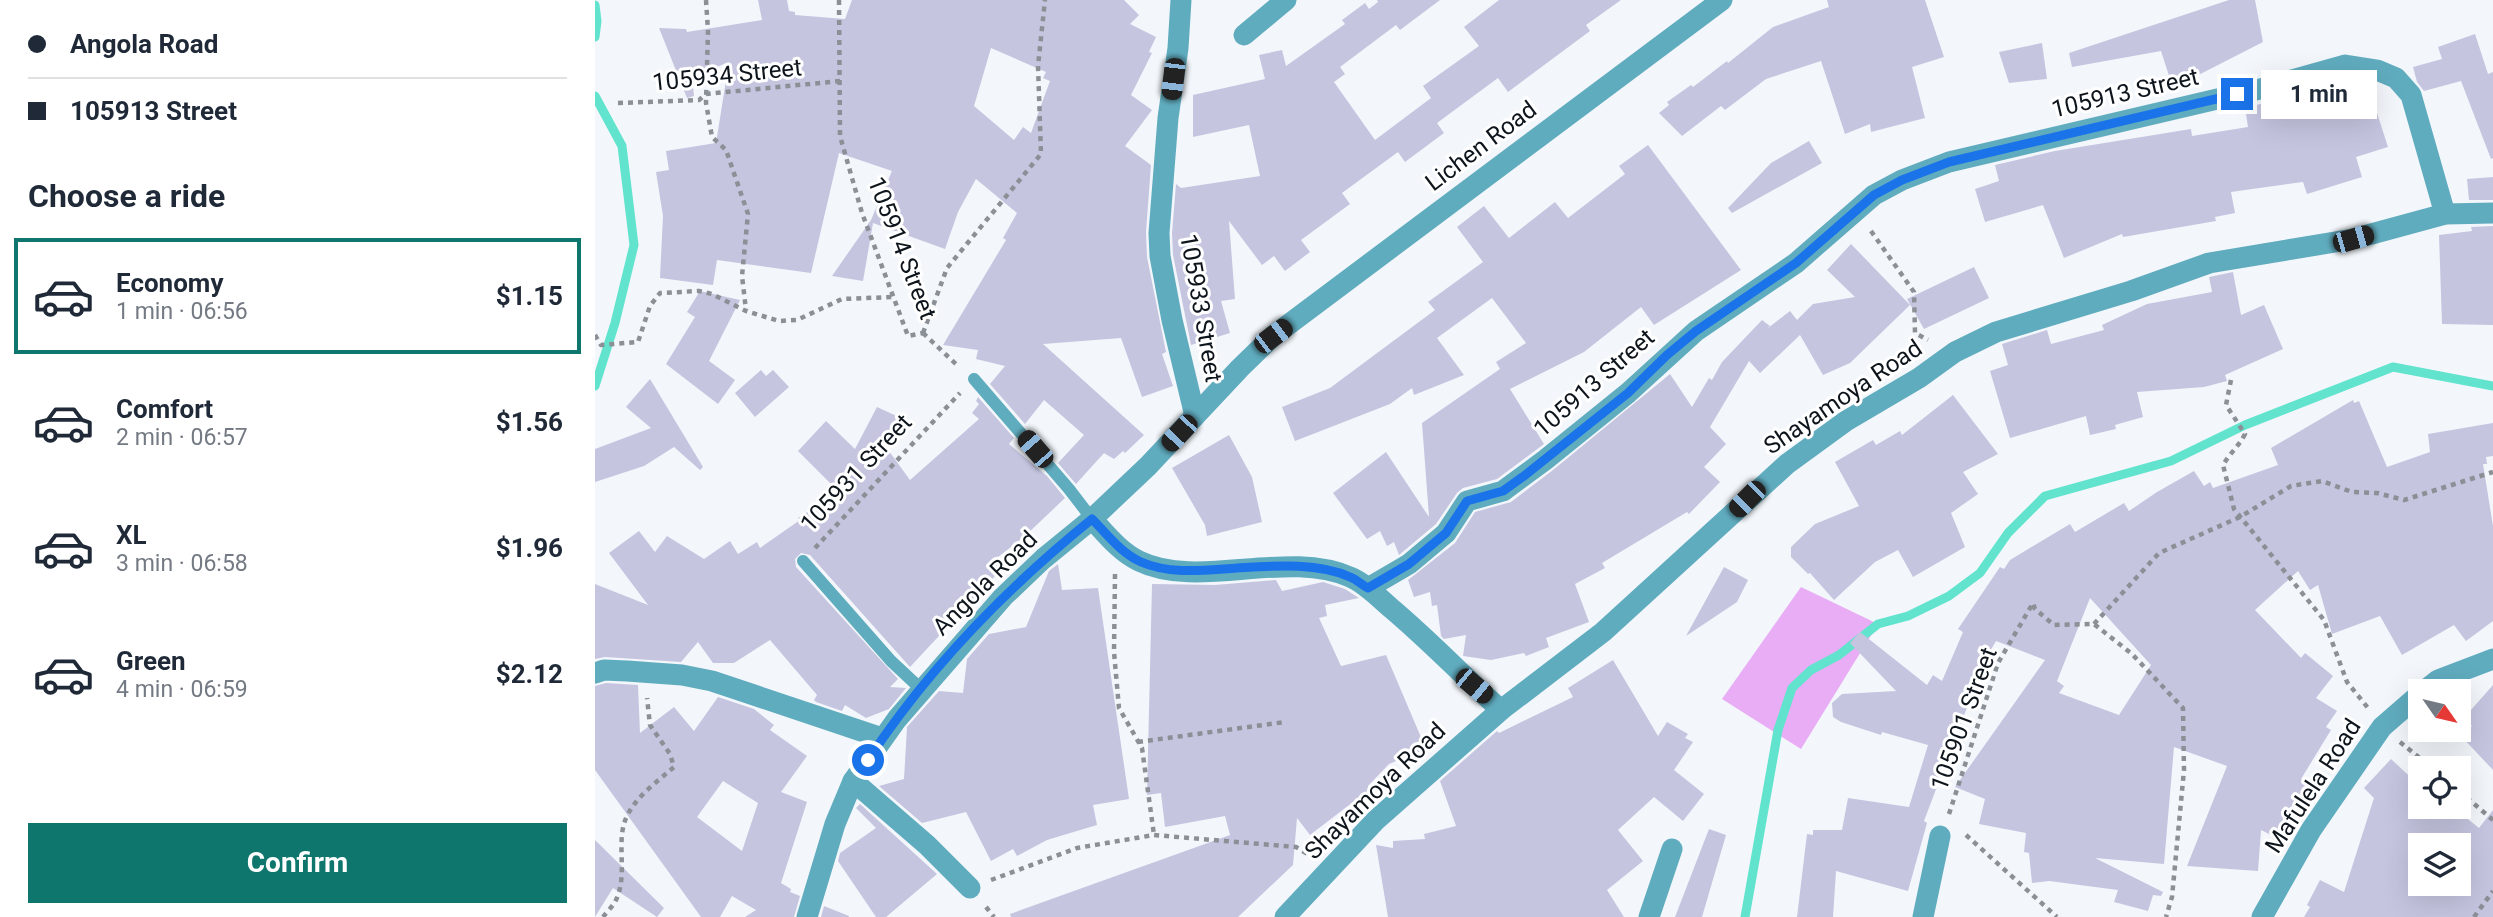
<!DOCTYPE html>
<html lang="en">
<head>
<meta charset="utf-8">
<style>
	:root { --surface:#fff; --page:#f6f6f7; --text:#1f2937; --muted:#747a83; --line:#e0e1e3; --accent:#0f766e }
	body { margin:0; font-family:Roboto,sans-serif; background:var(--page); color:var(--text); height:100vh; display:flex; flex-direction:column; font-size:26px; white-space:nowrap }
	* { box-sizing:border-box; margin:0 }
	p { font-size:23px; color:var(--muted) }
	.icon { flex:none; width:38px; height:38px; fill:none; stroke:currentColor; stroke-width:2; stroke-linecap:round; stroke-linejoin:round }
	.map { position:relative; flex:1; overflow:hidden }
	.sheet { display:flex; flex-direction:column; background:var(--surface); width:595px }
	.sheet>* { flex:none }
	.hud { display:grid; align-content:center; height:154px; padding:0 28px; background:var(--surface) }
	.needle { width:46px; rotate:124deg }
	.buttons { position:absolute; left:1813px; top:679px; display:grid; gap:14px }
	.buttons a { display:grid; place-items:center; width:63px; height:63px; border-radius:0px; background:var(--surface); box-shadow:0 7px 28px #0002; font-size:35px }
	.end { position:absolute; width:32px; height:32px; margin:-16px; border:9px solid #1a73e8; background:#fff; box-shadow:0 0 0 4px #fff }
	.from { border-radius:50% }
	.bubble { position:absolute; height:49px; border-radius:0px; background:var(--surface); box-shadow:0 7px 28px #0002; font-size:23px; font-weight:700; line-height:49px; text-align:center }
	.car { position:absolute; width:21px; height:42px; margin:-21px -10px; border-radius:9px; box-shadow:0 0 5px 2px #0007; background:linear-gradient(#222 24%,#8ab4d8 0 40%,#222 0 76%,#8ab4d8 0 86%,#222 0) }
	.hud b { display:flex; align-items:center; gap:24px; height:66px; font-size:26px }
	.hud b+b { border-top:2px solid var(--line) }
	.hud i { width:18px; height:18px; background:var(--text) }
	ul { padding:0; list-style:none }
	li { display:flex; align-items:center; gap:21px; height:116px; margin:0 14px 10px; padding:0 14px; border:4px solid transparent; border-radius:0px }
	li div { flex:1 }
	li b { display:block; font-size:26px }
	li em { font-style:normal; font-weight:700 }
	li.active { border-color:var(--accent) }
	li>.icon { width:63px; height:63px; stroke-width:1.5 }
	h2 { padding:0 28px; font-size:32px; line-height:84px }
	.primary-button { display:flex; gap:14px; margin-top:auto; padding:14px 28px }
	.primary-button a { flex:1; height:80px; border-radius:0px; background:var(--accent); color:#fff; font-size:28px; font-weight:700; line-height:80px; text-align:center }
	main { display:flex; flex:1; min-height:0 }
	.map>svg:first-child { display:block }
	.green { fill:#e8adf5 }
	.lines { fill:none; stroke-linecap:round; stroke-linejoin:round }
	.stream { stroke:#61e3ce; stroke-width:9 }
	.building { fill:#c5c5e0; fill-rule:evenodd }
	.path { stroke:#8a9095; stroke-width:4.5; stroke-dasharray:5 5; stroke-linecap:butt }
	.lane { stroke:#60acbf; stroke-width:12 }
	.street { stroke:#60acbf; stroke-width:21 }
	.route { stroke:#1a73e8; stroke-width:9 }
	.labels { text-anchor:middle; stroke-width:6; stroke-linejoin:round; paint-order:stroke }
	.street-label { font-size:24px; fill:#0d141b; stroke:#fff }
</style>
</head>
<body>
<main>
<section class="sheet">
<div class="hud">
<b><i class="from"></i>Angola Road</b>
<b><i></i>105913 Street</b>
</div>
<h2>Choose a ride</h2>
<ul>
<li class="active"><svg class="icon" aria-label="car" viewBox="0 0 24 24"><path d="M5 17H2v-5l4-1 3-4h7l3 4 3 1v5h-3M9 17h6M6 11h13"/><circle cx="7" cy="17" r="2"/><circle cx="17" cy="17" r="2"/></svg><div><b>Economy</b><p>1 min · 06:56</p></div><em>$1.15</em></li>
<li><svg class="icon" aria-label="car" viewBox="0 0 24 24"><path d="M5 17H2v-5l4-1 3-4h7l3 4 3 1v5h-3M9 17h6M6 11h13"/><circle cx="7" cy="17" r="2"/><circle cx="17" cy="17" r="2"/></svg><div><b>Comfort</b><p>2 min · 06:57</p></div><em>$1.56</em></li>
<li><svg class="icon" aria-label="car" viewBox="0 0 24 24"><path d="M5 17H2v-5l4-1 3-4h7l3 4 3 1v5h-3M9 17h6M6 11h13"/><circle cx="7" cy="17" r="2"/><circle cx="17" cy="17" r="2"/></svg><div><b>XL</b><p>3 min · 06:58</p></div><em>$1.96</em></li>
<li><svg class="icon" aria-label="car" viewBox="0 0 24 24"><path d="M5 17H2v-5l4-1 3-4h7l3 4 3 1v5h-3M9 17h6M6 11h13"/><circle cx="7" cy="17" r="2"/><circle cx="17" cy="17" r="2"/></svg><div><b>Green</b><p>4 min · 06:59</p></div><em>$2.12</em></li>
</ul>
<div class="primary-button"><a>Confirm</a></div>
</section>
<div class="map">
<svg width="1898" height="917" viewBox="0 0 1898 917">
	<rect width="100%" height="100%" fill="#f3f7fb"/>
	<polygon class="green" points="1206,587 1283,624 1206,749 1127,699"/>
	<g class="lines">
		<g class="stream">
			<polyline points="0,5 2,21 0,37"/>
			<polyline points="0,96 27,146 39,245 20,323 0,386"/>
			<polyline points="1150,917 1183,730 1197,688 1216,670 1244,655 1283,624 1313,616 1354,596 1385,573 1413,533 1450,496 1576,461 1650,425 1798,367 1898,386"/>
		</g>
	</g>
	<g class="building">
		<path d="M163 0H192L194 11 200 12V15L250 19 257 0H529L544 15 535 24 561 37 554 52 557 53 536 95 557 110 530 146 556 165 551 232 552 257 571 352 567 354 578 386 547 397 526 338 448 344 549 435 530 453 528 451 519 459 509 453 481 484 463 463 489 435 449 400 430 424 395 384 410 366 381 359 383 350 348 345 411 240 408 238 422 213 381 179 363 212 350 249 278 223 268 281 237 276 276 220 297 171 244 153 216 273 122 260 118 285 65 278 68 216 61 172 74 170 71 151 121 143 134 62 97 77 99 96 92 98 64 28 91 29 92 32 167 20ZM396 48 451 72 448 78 455 81 436 133 428 127 419 140 379 106Z"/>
		<polygon points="782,0 845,0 805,30 801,25 745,67 750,74 739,82 780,140 836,98 828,86 884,46 869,27 904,0 1026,0 991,25 995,31 913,92 903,78 842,123 849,133 810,162 803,152 747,193 755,204 706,240 715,252 690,271 679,256 667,265 634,221 640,299 626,301 635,333 596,345 578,255 577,233 581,184 586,188 665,176 654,125 598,137 598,95 670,79 664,55 687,50 691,66 750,24 747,20 770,3 774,9 783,2"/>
		<polygon points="1232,0 1330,0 1349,57 1317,67 1330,118 1276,132 1275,124 1250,134 1226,61 1171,79 1130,110 1126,106 1087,136 1064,113 1074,105 1072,102 1096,85 1098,87 1132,61 1133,63 1178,27 1234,7"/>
		<polygon points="1634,0 1660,0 1668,42 1578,88 1566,51 1477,67 1474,53"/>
		<polygon points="1880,34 1893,74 1898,72 1898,158 1896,159 1866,81 1829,91 1822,82 1818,67 1847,59 1843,47"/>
		<polygon points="1447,43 1452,79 1414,83 1404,52"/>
		<polygon points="1772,82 1793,147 1761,157 1767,177 1712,194 1708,182 1636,192 1640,213 1620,217 1621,221 1528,237 1527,234 1469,258 1448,205 1390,222 1380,189 1404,181 1400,165 1460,151 1596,129 1597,136 1653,127 1650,107 1687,100 1739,84 1743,96"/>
		<polygon points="1214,141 1227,163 1137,213 1133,208 1176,163"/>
		<polygon points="1053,145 1146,270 1059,325 1046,307 989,352 915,389 949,444 902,479 868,488 862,493 841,524 804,555 799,542 792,546 785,531 772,539 738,493 791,452 834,517 827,423 905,369 901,362 931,343 897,298 842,338 869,375 819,395 817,388 795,404 700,441 687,407 735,388 840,310 833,302 888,262 862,227 889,206 914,238 960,202 973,218 1030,174 1024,166"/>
		<polygon points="1898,177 1898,200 1874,200 1872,179"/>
		<polygon points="1898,226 1898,325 1847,324 1844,235 1877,231 1876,227"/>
		<polygon points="1256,244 1315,305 1255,363 1228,375 1205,335 1165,373 1154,361 1115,427 1131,444 1109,467 1125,482 1094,514 1092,512 1007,563 1010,568 980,584 994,622 951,638 954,647 931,656 929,653 896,660 868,656 871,635 849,639 846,636 842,605 837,606 835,592 819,597 813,580 860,543 880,512 916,502 958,470 1075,374 1097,407 1114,378 1117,380 1127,362 1167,320 1175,326 1173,328 1195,311 1202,320 1218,304 1260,297 1232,270"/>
		<polygon points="1379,267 1394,298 1329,329 1312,299"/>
		<polygon points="1638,272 1646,315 1669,305 1688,349 1630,375 1632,381 1609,387 1542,392 1548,417 1520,425 1521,429 1495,435 1491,416 1415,438 1395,371 1413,365 1407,344 1452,330 1456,344 1509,330 1507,325 1552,304 1617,292 1614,277"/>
		<polygon points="105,291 145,300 114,361 140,380 123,404 71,364 100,317 92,312"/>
		<polygon points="166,370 171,376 178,370 194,387 160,417 140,393"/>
		<polygon points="55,379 108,467 105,470 79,447 49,466 0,482 0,449 56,428 31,407"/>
		<polygon points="1358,395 1403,454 1368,472 1383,494 1356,513 1370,547 1318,577 1303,550 1280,562 1239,600 1215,573 1213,574 1196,557 1196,547 1220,524 1264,506 1240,462 1278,440 1281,445 1305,431 1307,435"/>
		<polygon points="383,397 419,438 414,444 452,476 470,498 430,536 403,557 414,561 315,667 215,555 206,553 200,559 201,567 303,679 295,687 311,688 294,709 271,718 250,705 247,711 221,702 219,700 222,695 175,640 139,663 118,663 103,642 86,662 10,657 0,659 0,584 53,605 14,553 44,531 60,552 72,536 109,559 135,541 143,554 162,542 165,548 205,520 203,518 244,492 203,451 231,421 260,449 282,407 306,418 291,447 315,480 384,419 377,413 384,404 381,401"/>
		<path d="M1758 400 1759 403 1764 401 1792 467 1835 452 1833 434 1898 423V456L1891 457 1892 464H1888L1898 526V621L1871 641 1859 625 1807 655 1785 616 1737 634 1723 585 1715 590 1703 571 1660 610 1706 658 1710 653 1738 676 1721 698 1742 711 1731 727 1736 730 1706 779 1721 786 1706 817 1701 814 1688 841 1666 830 1663 871 1592 866 1632 766 1579 747 1569 864 1500 858 1568 892 1566 896 1558 895 1553 911 1519 902 1523 890 1454 881 1437 883 1434 853 1429 852 1431 833 1384 824 1390 799 1360 787 1450 660 1401 641 1374 687 1379 689 1329 821 1332 823 1313 891 1241 871 1238 917H1202L1212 834 1218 835V830H1247L1253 798 1314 807 1333 745 1287 732 1286 735 1246 722 1238 717 1237 703 1247 694 1301 691 1255 643 1265 632 1332 685 1338 675 1347 681 1368 632 1363 629 1405 567 1409 569 1415 560 1475 524 1480 532 1529 503 1534 511 1562 492 1599 471 1609 486 1615 482 1618 488 1683 465 1676 448ZM1495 598 1556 665 1524 715 1464 693 1469 686 1462 681Z"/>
		<polygon points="634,435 657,477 667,522 612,536 610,525 577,468"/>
		<polygon points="463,564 467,590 503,588 534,799 498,805 502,825 452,840 422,856 418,849 396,861 371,812 327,823 284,786 309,779 312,727 344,691 368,693 372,659 394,634 431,627 454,571"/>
		<polygon points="1129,567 1153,580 1142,602 1091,636"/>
		<polygon points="681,580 687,591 728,582 750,589 764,598 730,605 732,616 724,618 746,666 791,655 831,749 794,764 773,786 775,789 715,835 702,818 698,865 643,917 416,917 415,914 635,835 630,816 570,827 566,793 552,795 557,584 620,585"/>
		<polygon points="1018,660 1063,736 1072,722 1093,734 1090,738 1098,742 1079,770 1109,794 1088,821 1059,797 1023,830 1048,861 1012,890 1029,917 793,917 781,845 798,848 798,841 830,839 829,834 861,826 845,781 902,731 904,733 978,697 973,688"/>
		<path d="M11 683 43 685 45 733 79 707 99 731 123 697 159 709 179 725 175 730 212 756 186 792 212 802 186 883 196 889 195 892 205 896 199 917H150L161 910 137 896 125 917H106L0 770V686ZM128 781 163 803 147 851 102 817Z"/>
		<polygon points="1898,685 1898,770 1867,737 1877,726 1868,719"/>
		<path d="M1796 759 1825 786V807H1858L1884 828 1898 810V917H1709L1715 907 1712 905 1725 880 1749 892 1779 798 1769 788ZM1825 845H1864V884H1825Z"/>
		<polygon points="265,804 342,874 291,917 281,917 243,861 245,853 281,828 261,808"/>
		<polygon points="1114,829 1131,835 1107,917 1080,917"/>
		<polygon points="0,840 69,908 62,917 18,888 0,917"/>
		<polygon points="229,906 254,916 254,917 226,917"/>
	</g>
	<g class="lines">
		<g class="path">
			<polyline points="111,0 113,31 111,103 117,137 131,150 153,214 147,276 151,310"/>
			<polyline points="244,0 245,136 267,213 313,336 328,333"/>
			<polyline points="23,103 104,100 111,94 245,81"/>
			<polyline points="1276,231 1319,292 1320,333 1333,340"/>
			<polyline points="328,333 352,268 446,154 443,66 450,0"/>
			<polyline points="328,333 363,366"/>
			<polyline points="0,335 6,345 43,342 55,306 65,293 104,291 117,294 151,311 184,321 202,320 247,299 298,297"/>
			<path d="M1636 380 1631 405 1650 434C1644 446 1635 453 1628 465L1639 509 1729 620 1752 682 1773 708"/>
			<polyline points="220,548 365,393"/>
			<polyline points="520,574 519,652 524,708 547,748 559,835"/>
			<polyline points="1499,624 1564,553 1645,517 1696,486 1727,481 1757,492 1782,493 1809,500 1898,472"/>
			<polyline points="543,742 690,722"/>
			<polyline points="1805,742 1837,768"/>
			<polyline points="1864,791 1898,820"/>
			<polyline points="1354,814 1403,663 1438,603 1440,609 1459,625 1499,624 1537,654 1588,708 1589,770 1577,897 1571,917"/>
			<polyline points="1371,835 1462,917"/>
			<polyline points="396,880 482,848 559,835 701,847 714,855"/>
			<polyline points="391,907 399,917"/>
			<path d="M8 917C12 912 18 906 21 900 34 873 19 839 33 814 43 795 63 781 79 767L75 754 55 725 52 698"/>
			<polyline points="1879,917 1898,891"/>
		</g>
		<g class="lane">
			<polyline points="379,379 474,489 497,519"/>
			<polyline points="208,561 296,661 326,689"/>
		</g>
		<g class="street">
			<polyline points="586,0 583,48 573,118 564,233 565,256 577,320 600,416"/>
			<polyline points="649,35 691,0"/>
			<path d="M497 519C511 534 525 552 544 561 603 590 692 549 755 577 770 583 784 598 797 609 835 641 869 677 906 710"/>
			<polyline points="773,588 814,564 851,533 872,501 908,491 950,460 1033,393 1101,331 1201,263 1279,195 1307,180 1354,162 1665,89 1750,65 1782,70 1801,78 1816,95 1850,214"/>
			<polyline points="0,673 9,670 32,671 87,675 117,681 287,738"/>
			<polyline points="1829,691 1843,680 1898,659"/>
			<polyline points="258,781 332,845 375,888"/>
			<polyline points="212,917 240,824 258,781 302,719 408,597 448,559 497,519 553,466 645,368 678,336 1127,0"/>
			<polyline points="690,917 781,820 906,710 1008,632 1192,464 1251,421 1324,378 1360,352 1401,332 1536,291 1614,263 1758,239 1850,214 1898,213"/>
			<polyline points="1054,917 1077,849"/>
			<polyline points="1328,917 1345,836"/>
			<polyline points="1667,917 1716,830 1787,727 1825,694"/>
		</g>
	</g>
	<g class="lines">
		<path class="route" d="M273 760C333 669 413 587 497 519 512 534 526 553 546 562 576 575 610 570 642 568 677 566 722 562 755 577 761 579 767 585 773 588L814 564 851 533 872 501 908 491 929 476 1033 393 1072 355 1101 331 1201 263 1279 195 1307 180 1354 162 1642 94"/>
	</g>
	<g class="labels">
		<g class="street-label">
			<text transform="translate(132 75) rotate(-6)" y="8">105934 Street</text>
			<text transform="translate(1530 93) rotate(-13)" y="8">105913 Street</text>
			<text transform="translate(886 146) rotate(-37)" y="8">Lichen Road</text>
			<text transform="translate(307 248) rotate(69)" y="8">105914 Street</text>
			<text transform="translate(606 308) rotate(80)" y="8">105933 Street</text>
			<text transform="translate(999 383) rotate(-41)" y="8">105913 Street</text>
			<text transform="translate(1248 397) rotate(-34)" y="8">Shayamoya Road</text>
			<text transform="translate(261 473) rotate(-47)" y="8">105931 Street</text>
			<text transform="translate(390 583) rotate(-45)" y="8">Angola Road</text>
			<text transform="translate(1369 719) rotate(-70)" y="8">105901 Street</text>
			<text transform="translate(1718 786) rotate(-57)" y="8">Mafulela Road</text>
			<text transform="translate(780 791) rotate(-44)" y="8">Shayamoya Road</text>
		</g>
	</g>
</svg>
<div class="buttons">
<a><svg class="needle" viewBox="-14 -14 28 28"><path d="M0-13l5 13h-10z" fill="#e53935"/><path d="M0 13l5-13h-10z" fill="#747a83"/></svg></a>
<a><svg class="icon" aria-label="locate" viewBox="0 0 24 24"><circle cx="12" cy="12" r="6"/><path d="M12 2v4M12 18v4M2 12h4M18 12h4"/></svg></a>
<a><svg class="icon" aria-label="layers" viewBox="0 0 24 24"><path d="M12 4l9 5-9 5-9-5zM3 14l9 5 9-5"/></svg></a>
</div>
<i class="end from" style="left:273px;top:760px"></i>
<i class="end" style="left:1642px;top:94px"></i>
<div class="bubble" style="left:1666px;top:70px;width:116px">1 min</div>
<i class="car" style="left:578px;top:79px;rotate:187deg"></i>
<i class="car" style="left:1758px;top:239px;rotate:74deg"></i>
<i class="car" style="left:678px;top:336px;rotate:53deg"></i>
<i class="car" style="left:584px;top:433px;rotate:223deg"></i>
<i class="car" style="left:440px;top:449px;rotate:319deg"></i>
<i class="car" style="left:1152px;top:499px;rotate:225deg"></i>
<i class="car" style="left:879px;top:686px;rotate:130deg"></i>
</div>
</main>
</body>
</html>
